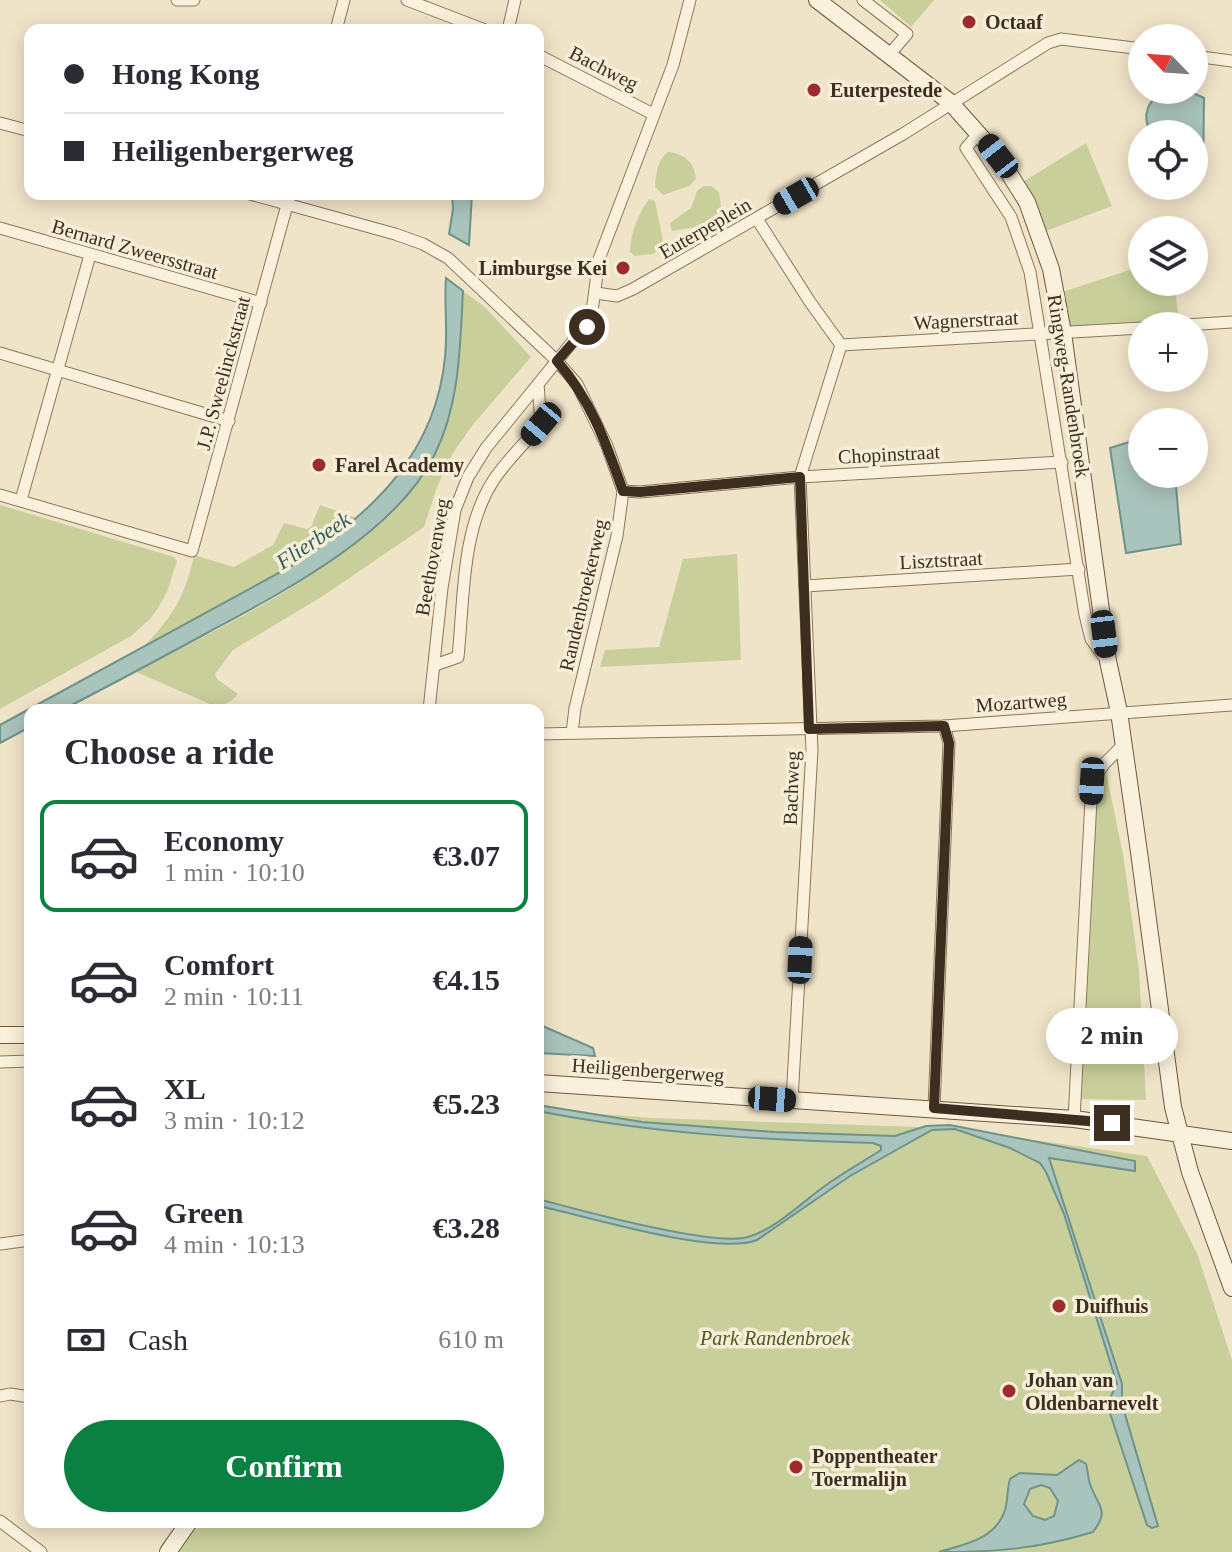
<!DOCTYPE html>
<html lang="en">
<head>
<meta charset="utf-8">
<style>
	:root { --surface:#fff; --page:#f7f7f7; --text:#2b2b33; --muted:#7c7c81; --line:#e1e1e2; --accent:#0b8043 }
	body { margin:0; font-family:Georgia,serif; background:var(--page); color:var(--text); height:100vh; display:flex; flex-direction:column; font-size:30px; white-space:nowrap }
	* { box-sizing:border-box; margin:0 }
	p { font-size:26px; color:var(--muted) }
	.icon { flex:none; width:44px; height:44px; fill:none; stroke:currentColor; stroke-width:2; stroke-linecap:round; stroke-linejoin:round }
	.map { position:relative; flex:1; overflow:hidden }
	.side { position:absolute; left:24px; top:704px; width:520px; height:824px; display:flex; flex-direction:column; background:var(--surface); border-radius:16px; box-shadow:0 4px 20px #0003 }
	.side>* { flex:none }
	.top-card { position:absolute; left:24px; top:24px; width:520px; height:176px; border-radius:16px; box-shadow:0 4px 20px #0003; display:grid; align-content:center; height:176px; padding:0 40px; background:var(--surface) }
	.needle { width:52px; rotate:295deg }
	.controls { position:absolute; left:1128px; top:24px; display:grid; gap:16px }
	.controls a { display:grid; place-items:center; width:80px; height:80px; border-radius:50%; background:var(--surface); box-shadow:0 4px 20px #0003; font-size:40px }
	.end { position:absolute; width:36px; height:36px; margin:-18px; border:10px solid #3d2e20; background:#fff; box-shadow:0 0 0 4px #fff }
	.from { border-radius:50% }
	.bubble { position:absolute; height:56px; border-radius:28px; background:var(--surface); box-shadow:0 4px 20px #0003; font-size:26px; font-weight:800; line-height:56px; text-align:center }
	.car { position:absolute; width:24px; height:48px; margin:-24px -12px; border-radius:10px; box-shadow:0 0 6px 2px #0007; background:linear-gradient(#222 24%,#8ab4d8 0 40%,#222 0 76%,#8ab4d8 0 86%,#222 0) }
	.top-card b { display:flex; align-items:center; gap:28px; height:76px; font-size:30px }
	.top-card b+b { border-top:2px solid var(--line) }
	.top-card i { width:20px; height:20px; background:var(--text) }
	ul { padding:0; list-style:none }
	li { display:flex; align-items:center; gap:24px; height:112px; margin:0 16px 12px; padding:0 24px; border:4px solid transparent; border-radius:16px }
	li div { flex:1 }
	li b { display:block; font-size:30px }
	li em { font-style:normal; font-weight:800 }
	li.selected { border-color:var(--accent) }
	li>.icon { width:72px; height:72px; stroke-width:1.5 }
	h2 { padding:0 40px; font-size:36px; line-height:96px }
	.pay { display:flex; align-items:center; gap:20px; height:88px; padding:0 40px; font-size:30px }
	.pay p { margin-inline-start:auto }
	.button { display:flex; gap:16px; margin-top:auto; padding:16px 40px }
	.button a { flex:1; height:92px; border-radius:48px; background:var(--accent); color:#fff; font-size:32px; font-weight:800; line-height:92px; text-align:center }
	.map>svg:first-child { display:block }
	.green { fill:#c9cf9b }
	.water { fill:#a9c4bc; stroke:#6f938a; stroke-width:2; fill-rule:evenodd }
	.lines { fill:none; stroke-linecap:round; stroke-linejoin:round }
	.street-casing { stroke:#8d765c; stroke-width:13 }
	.secondary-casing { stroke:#6f573f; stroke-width:18 }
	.street { stroke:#faf1dc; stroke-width:11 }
	.secondary { stroke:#faf1dc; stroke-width:16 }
	.route { stroke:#3d2e20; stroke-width:10 }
	.poi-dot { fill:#9e2a2b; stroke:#f7eed8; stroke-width:3 }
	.labels { text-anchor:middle; stroke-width:7; stroke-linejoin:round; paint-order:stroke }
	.poi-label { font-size:20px; font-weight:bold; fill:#3d2e20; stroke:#f7eed8; text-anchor:start }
	.street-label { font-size:20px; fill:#3d2e20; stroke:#f7eed8 }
	.park-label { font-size:20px; font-style:italic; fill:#4d5a26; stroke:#f7eed8 }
	.water-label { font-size:22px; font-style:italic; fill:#2f5d5a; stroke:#f7eed8 }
</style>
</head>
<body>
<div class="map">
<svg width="1232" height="1552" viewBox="0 0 1232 1552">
	<rect width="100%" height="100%" fill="#f0e4c8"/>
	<g class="green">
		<polygon points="880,0 934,0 911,27"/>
		<polygon points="1086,143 1112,206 1043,232 1021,183"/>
		<path d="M668 152C684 153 695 163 696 179L689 186 663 195 655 187C656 175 657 160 668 152Z"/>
		<polygon points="704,186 711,186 719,192 721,207 718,215 697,227 672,231 670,223 691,208 697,191"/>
		<path d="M649 199 655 201 663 241 661 248 653 254 635 256 630 252C630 234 638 214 649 199Z"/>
		<polygon points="1142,266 1142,282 1174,282 1179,321 1070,329 1059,293"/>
		<path d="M463 291 486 308 531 357 471 427 453 453 437 487 424 527 323 596 233 650 215 674 217 679 238 694C228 704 223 707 210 704L136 672C241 615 400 549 445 429 462 385 461 337 463 291Z"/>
		<polygon points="0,505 174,557 177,561 167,592 158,608 151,618 131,636 0,709"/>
		<path d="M320 505 357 518 297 563 141 649C171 619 185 598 194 555L234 567 273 545 284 523 307 529 311 527Z"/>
		<polygon points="737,554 741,660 600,667 605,650 659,647 683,559"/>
		<polygon points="1106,772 1123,854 1139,970 1146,1100 1080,1099 1095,801 1097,777"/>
		<polygon points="538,1109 652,1118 950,1128 1147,1156 1197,1253 1232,1360 1232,1552 179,1552 201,1522 538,1522"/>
	</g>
	<g class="water">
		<path d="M1169 92 1193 93 1204 98 1203 175 1194 176V134H1151C1141 115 1147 97 1169 92Z"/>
		<polygon points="452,194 472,194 469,245 449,234 453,209"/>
		<path d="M446 278 463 291C460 348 460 404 434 456 394 535 281 593 207 633 159 659 111 685 62 710H30V727L0 743V725L297 563C373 512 436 453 445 357 448 331 444 304 446 278Z"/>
		<polygon points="1142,438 1142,474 1175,474 1181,544 1126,553 1110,448"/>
		<polygon points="538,1024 593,1048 595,1056 538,1053"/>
		<path d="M538 1105 642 1122 774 1132 895 1136 926 1126 950 1125 1135 1161V1171L1049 1158 1122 1384V1404L1158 1526 1152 1528 1147 1525 1107 1404 1117 1384 1064 1214 1046 1172 1040 1163 1010 1148 955 1129 932 1130 850 1176 757 1240C716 1256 590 1217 543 1207L538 1205V1199C579 1210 713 1247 748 1237 778 1228 804 1200 829 1183 846 1171 864 1161 881 1150V1146L873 1143C761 1140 649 1133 538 1111Z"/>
		<path d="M1079 1460 1086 1464C1088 1471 1088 1478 1090 1484 1097 1506 1111 1509 1093 1532 1037 1549 997 1552 939 1552 965 1544 995 1540 1005 1510 1008 1500 1007 1489 1010 1479L1020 1473 1057 1475ZM1041 1485 1050 1488 1058 1501 1054 1516 1045 1520 1033 1516 1024 1504 1030 1489Z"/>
	</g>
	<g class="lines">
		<g class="street-casing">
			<g id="street">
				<polyline points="177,0 194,0"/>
				<polyline points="407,0 485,30"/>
				<polyline points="863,0 907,34 888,56"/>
				<polyline points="336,30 344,0"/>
				<polyline points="508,30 515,0"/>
				<polyline points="538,55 653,114"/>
				<polyline points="1194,56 1232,61"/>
				<polyline points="0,123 30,131"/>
				<polyline points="979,133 966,148 1011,217 1030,272 1085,615 1091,639 1107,661"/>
				<polyline points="250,194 395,234 423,244 448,258 557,361 577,384 607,446 623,491 617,536 575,708 572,733"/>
				<polyline points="757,219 810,302 841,345 800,477 812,750 792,1100"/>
				<polyline points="0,228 261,303"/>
				<polyline points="596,293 617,296 633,289 903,134 1048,43 1061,39 1142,49"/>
				<polyline points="1170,326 1232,322"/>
				<polyline points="841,345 1142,328"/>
				<polyline points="0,353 229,421"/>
				<polyline points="623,491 640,492 800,477 1062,462"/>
				<polyline points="0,495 192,551 290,194"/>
				<polyline points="21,500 90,255"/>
				<polyline points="805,586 1079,569"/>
				<path d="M435 665 458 657C464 600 461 531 493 481 506 461 525 443 541 424L538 384"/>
				<polyline points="429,710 442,588 455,510 468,477 486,448 591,319 599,259 673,65 690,0"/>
				<polyline points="538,734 944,726 1232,705"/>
				<polyline points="0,1062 30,1061"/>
				<polyline points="934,1108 949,743 944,726"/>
				<polyline points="1074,1119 1092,781 1104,764 1123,745"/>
				<polyline points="0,1244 30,1240"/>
				<polyline points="0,1396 10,1394 30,1397"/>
				<polyline points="0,1521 41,1552"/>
			</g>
		</g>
		<g class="secondary-casing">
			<g id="secondary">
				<polyline points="817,0 950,102 998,156 1027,202 1051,269 1063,333 1108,661 1119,712 1139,852 1173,1107 1190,1172 1232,1288"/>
				<polyline points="0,1035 30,1035"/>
				<polyline points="538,1083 1074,1119 1232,1141"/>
				<polyline points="168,1552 189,1522"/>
			</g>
		</g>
		<use href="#street" class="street"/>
		<use href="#secondary" class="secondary"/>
	</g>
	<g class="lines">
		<path class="route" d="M587 327 557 361C591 400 606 443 623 491L640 492 800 477 809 729 944 726 949 743 934 1108 1112 1123"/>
	</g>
	<g class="poi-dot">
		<circle cx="969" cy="22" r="8"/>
		<circle cx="814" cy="90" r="8"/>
		<circle cx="623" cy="268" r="8"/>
		<circle cx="319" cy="465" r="8"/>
		<circle cx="1059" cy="1306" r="8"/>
		<circle cx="1009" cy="1391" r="8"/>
		<circle cx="796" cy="1467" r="8"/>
	</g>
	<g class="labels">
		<g class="poi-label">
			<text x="985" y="29">Octaaf</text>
			<text x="830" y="97">Euterpestede</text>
			<text x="607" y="275" text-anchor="end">Limburgse Kei</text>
			<text x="335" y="472">Farel Academy</text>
			<text x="1075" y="1313">Duifhuis</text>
			<text x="1025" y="1387">Johan van<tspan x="1025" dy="23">Oldenbarnevelt</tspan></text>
			<text x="812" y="1463">Poppentheater<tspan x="812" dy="23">Toermalijn</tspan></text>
		</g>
		<g class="street-label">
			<text transform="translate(604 68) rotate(27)" y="7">Bachweg</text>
			<text transform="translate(705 228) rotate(-30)" y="7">Euterpeplein</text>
			<text transform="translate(135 249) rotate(16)" y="7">Bernard Zweersstraat</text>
			<text transform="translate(966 320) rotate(-3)" y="7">Wagnerstraat</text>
			<text transform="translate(223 373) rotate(-75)" y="7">J.P. Sweelinckstraat</text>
			<text transform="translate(1069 386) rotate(81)" y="7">Ringweg-Randenbroek</text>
			<text transform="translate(889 454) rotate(-3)" y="7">Chopinstraat</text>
			<text transform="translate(432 557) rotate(-80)" y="7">Beethovenweg</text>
			<text transform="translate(941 560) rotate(-3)" y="7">Lisztstraat</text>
			<text transform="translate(583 595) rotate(-77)" y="7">Randenbroekerweg</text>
			<text transform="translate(1021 702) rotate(-4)" y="7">Mozartweg</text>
			<text transform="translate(791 788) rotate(-88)" y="7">Bachweg</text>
			<text transform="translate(648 1070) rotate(4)" y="7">Heiligenbergerweg</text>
		</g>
		<g class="park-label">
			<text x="775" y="1345">Park Randenbroek</text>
		</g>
		<g class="water-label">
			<text transform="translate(313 540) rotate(-34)" y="8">Flierbeek</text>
		</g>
	</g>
</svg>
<div class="controls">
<a><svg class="needle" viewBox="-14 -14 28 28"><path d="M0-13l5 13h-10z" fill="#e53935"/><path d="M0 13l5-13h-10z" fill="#7c7c81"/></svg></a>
<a><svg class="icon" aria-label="locate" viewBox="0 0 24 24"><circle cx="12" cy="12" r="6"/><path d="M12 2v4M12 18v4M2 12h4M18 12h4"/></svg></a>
<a><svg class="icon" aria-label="layers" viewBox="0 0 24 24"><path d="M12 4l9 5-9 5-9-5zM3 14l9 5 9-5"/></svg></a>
<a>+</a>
<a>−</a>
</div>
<i class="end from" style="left:587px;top:327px"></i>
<i class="end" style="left:1112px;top:1123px"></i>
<div class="bubble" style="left:1046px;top:1008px;width:132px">2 min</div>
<i class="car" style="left:998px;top:156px;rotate:322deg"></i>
<i class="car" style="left:796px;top:196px;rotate:240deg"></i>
<i class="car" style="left:541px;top:424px;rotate:220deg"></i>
<i class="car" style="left:1104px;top:634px;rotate:173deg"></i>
<i class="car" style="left:1092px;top:781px;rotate:183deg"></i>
<i class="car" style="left:800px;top:960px;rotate:3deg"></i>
<i class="car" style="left:772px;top:1099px;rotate:94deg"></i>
<div class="top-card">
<b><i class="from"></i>Hong Kong</b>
<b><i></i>Heiligenbergerweg</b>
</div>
<section class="side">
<h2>Choose a ride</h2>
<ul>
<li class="selected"><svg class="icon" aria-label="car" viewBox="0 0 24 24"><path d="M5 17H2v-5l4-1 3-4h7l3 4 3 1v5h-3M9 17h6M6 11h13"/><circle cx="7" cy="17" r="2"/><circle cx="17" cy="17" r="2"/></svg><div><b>Economy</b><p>1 min · 10:10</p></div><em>€3.07</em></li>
<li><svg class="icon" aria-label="car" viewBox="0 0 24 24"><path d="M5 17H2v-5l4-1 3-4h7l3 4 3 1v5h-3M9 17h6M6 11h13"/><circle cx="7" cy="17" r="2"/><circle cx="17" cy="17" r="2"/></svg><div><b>Comfort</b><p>2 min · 10:11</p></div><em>€4.15</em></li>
<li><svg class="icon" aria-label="car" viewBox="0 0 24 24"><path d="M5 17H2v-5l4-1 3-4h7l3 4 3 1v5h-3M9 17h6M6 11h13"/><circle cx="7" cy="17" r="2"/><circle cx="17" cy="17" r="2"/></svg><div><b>XL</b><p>3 min · 10:12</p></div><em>€5.23</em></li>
<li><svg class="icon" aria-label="car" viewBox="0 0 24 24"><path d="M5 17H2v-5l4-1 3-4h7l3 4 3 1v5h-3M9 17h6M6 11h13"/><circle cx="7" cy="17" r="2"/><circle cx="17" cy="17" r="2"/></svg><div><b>Green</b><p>4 min · 10:13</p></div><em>€3.28</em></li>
</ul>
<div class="pay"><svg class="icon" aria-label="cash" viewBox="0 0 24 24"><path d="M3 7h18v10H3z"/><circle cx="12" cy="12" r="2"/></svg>Cash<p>610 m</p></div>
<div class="button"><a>Confirm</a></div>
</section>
</div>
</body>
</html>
